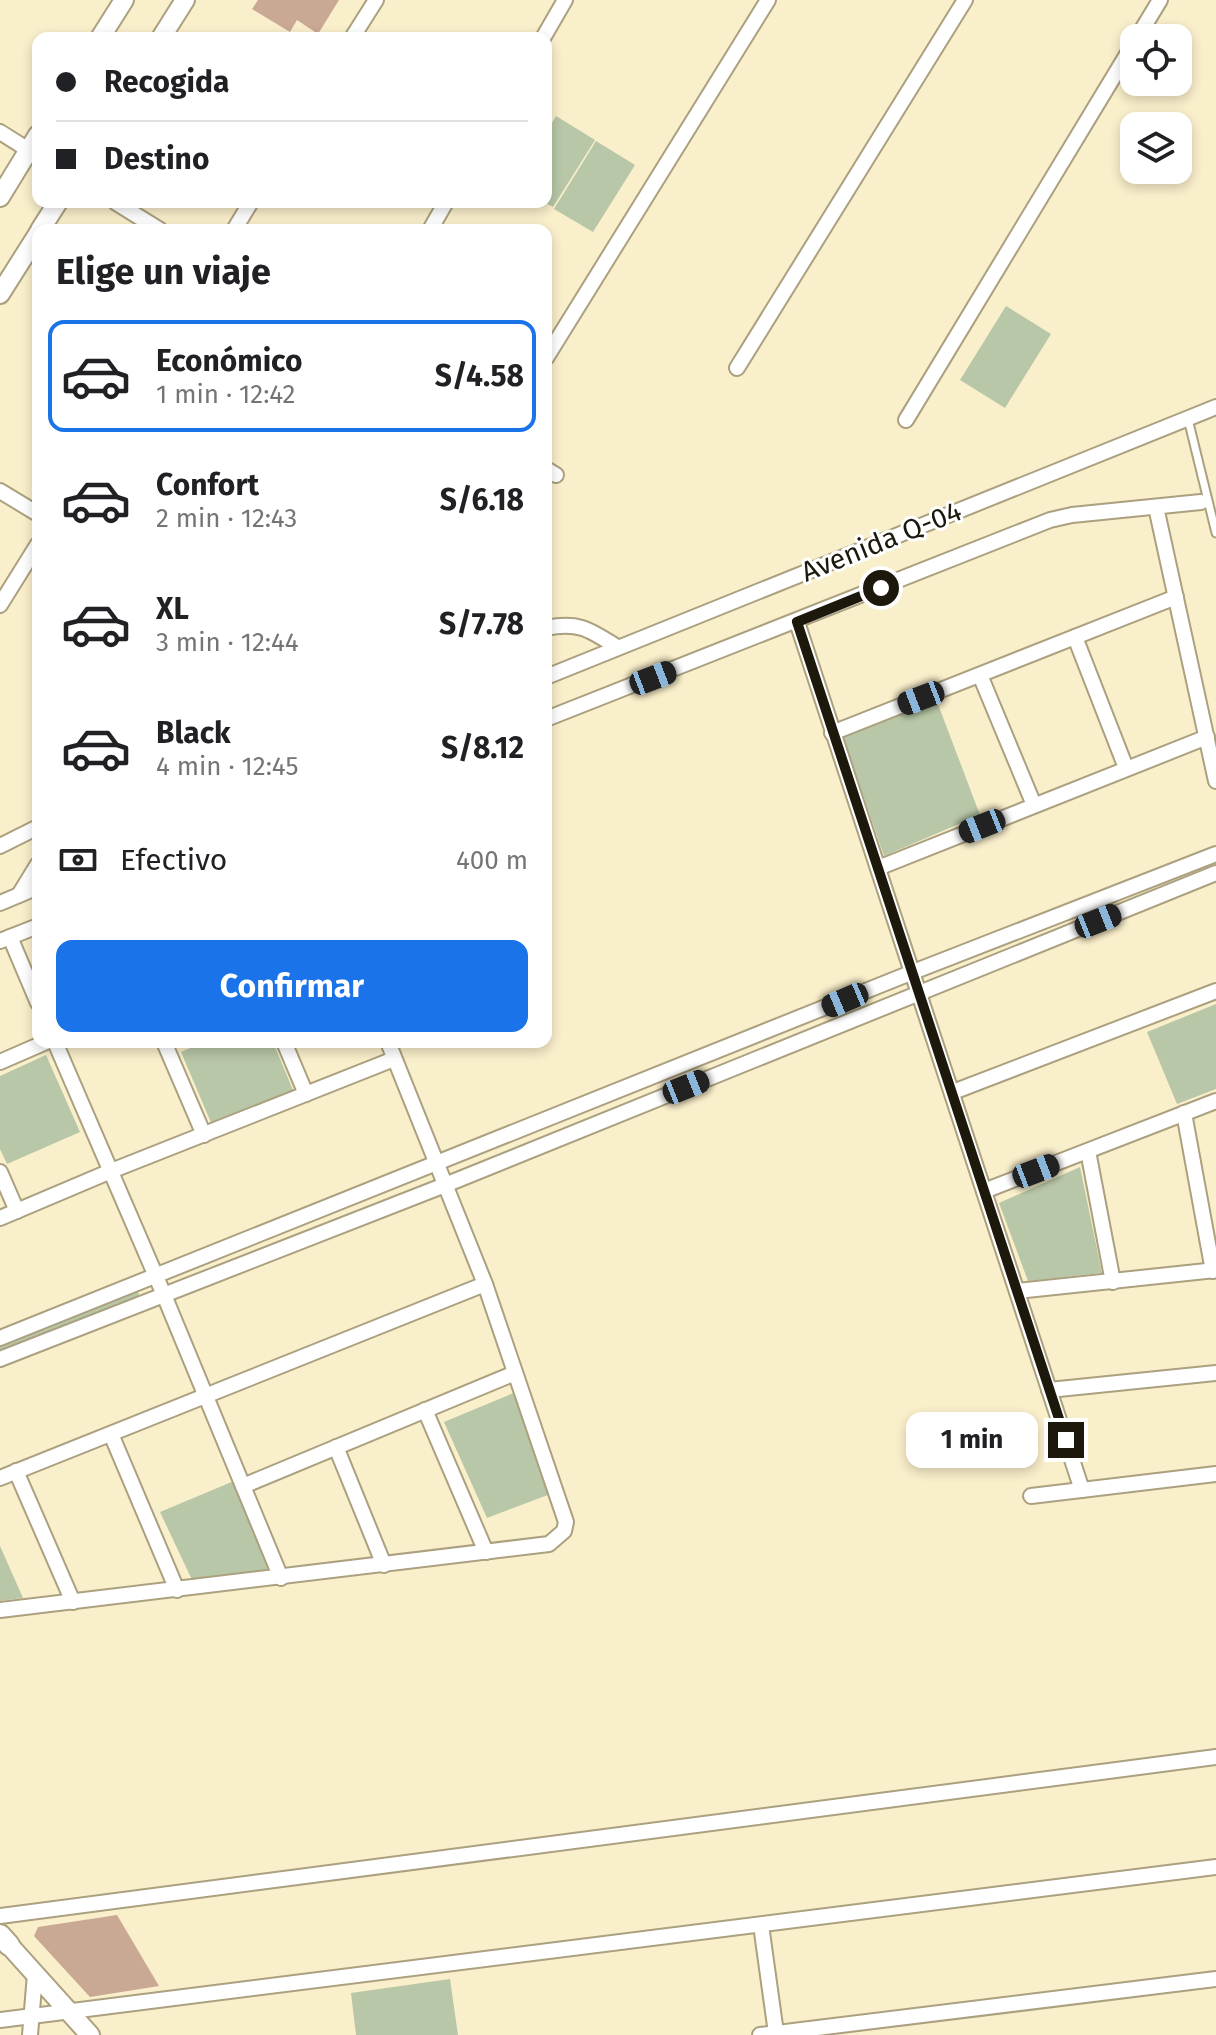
<!DOCTYPE html>
<html lang="es">
<head>
<meta charset="utf-8">
<style>
	:root { --surface:#fff; --page:#f6f6f6; --text:#202124; --muted:#757577; --line:#e0e0e0; --accent:#1a73e8 }
	body { margin:0; font-family:"Fira Sans",sans-serif; background:var(--page); color:var(--text); height:100vh; display:flex; flex-direction:column; font-size:30px; white-space:nowrap }
	* { box-sizing:border-box; margin:0 }
	p { font-size:26px; color:var(--muted) }
	.icon { flex:none; width:44px; height:44px; fill:none; stroke:currentColor; stroke-width:2; stroke-linecap:round; stroke-linejoin:round }
	.map { position:relative; flex:1; overflow:hidden }
	.sheet { position:absolute; left:32px; top:224px; width:520px; height:824px; display:flex; flex-direction:column; background:var(--surface); border-radius:16px; box-shadow:0 4px 12px #0003 }
	.sheet>* { flex:none }
	.top-card { position:absolute; left:32px; top:32px; width:520px; height:176px; border-radius:16px; box-shadow:0 4px 12px #0003; display:grid; align-content:center; height:176px; padding:0 24px; background:var(--surface) }
	.controls { position:absolute; left:1120px; top:24px; display:grid; gap:16px }
	.controls a { display:grid; place-items:center; width:72px; height:72px; border-radius:16px; background:var(--surface); box-shadow:0 4px 12px #0003; font-size:40px }
	.end { position:absolute; width:36px; height:36px; margin:-18px; border:10px solid #1c180b; background:#fff; box-shadow:0 0 0 4px #fff }
	.from { border-radius:50% }
	.bubble { position:absolute; height:56px; border-radius:16px; background:var(--surface); box-shadow:0 4px 12px #0003; font-size:26px; font-weight:700; line-height:56px; text-align:center }
	.car { position:absolute; width:24px; height:48px; margin:-24px -12px; border-radius:10px; box-shadow:0 0 6px 2px #0007; background:linear-gradient(#222 24%,#8ab4d8 0 40%,#222 0 76%,#8ab4d8 0 86%,#222 0) }
	.top-card b { display:flex; align-items:center; gap:28px; height:76px; font-size:30px }
	.top-card b+b { border-top:2px solid var(--line) }
	.top-card i { width:20px; height:20px; background:var(--text) }
	ul { padding:0; list-style:none }
	li { display:flex; align-items:center; gap:24px; height:112px; margin:0 16px 12px; padding:0 8px; border:4px solid transparent; border-radius:16px }
	li div { flex:1 }
	li b { display:block; font-size:30px }
	li em { font-style:normal; font-weight:700 }
	li.current { border-color:var(--accent) }
	li>.icon { width:72px; height:72px; stroke-width:1.5 }
	h2 { padding:0 24px; font-size:36px; line-height:96px }
	.pay { display:flex; align-items:center; gap:20px; height:88px; padding:0 24px; font-size:30px }
	.pay p { margin-inline-start:auto }
	.primary-button { display:flex; gap:16px; margin-top:auto; padding:16px 24px }
	.primary-button a { flex:1; height:92px; border-radius:16px; background:var(--accent); color:#fff; font-size:32px; font-weight:700; line-height:92px; text-align:center }
	.map>svg:first-child { display:block }
	.green { fill:#b8c7a7 }
	.building { fill:#c9a894 }
	.lines { fill:none; stroke-linecap:round; stroke-linejoin:round }
	.service-casing { stroke:#aba07f; stroke-width:11 }
	.minor-casing { stroke:#aba07f; stroke-width:18 }
	.tertiary-casing { stroke:#aba07f; stroke-width:22 }
	.secondary-casing { stroke:#aba07f; stroke-width:24 }
	.service { stroke:#fff; stroke-width:7 }
	.minor { stroke:#fff; stroke-width:14 }
	.tertiary { stroke:#fff; stroke-width:18 }
	.secondary { stroke:#fff; stroke-width:20 }
	.route { stroke:#1c180b; stroke-width:10 }
	.labels { text-anchor:middle; stroke-width:6; stroke-linejoin:round; paint-order:stroke }
	.street-label { font-size:28px; fill:#1c180b; stroke:#fff }
</style>
</head>
<body>
<div class="map">
<svg width="1216" height="2035" viewBox="0 0 1216 2035">
	<rect width="100%" height="100%" fill="#faefcb"/>
	<g class="green">
		<polygon points="556,116 595,140 553,207 544,202 546,133"/>
		<polygon points="596,141 635,165 593,232 554,209"/>
		<polygon points="1006,306 1051,334 1005,408 960,380"/>
		<polygon points="936,699 980,815 884,856 843,736"/>
		<polygon points="1216,1004 1216,1089 1177,1104 1147,1032"/>
		<polygon points="205,1042 273,1042 293,1090 289,1098 212,1125 181,1052"/>
		<polygon points="46,1055 80,1132 7,1164 0,1149 0,1076"/>
		<polygon points="1080,1167 1102,1273 1028,1281 999,1203"/>
		<polygon points="138,1292 139,1295 134,1299 0,1352 0,1344"/>
		<polygon points="516,1392 553,1493 487,1518 444,1422"/>
		<polygon points="234,1481 270,1574 193,1582 160,1512"/>
		<polygon points="0,1546 23,1598 0,1601"/>
		<polygon points="450,1979 458,2035 356,2035 351,1993"/>
	</g>
	<g class="building">
		<polygon points="258,0 339,0 318,34 297,20 290,32 252,9"/>
		<polygon points="117,1915 159,1986 90,1997 34,1936 38,1927"/>
	</g>
	<g class="lines">
		<g class="service-casing">
			<polyline id="service" points="1188,419 1216,533"/>
		</g>
		<g class="minor-casing">
			<g id="minor">
				<polyline points="352,38 376,0"/>
				<polyline points="543,38 565,0"/>
				<polyline points="1137,38 1160,0"/>
				<polyline points="0,132 38,156"/>
				<polyline points="115,202 160,230"/>
				<polyline points="234,230 251,202"/>
				<polyline points="430,230 446,202"/>
				<polyline points="546,358 768,0"/>
				<polyline points="737,368 965,0"/>
				<polyline points="906,420 1134,43"/>
				<polyline points="546,469 556,475"/>
				<polyline points="0,491 38,514"/>
				<polyline points="1156,507 1216,781"/>
				<polyline points="0,605 38,544"/>
				<polyline points="797,622 1082,1490"/>
				<path d="M546 628C579 621 590 630 617 647"/>
				<polyline points="1075,637 1126,768"/>
				<polyline points="980,675 1034,805"/>
				<polyline points="546,677 1216,407"/>
				<polyline points="546,719 1050,520 1072,515 1201,502"/>
				<polyline points="832,733 1176,597"/>
				<polyline points="0,846 38,827"/>
				<polyline points="878,868 1207,737"/>
				<polyline points="19,895 38,864"/>
				<polyline points="0,903 38,887"/>
				<polyline points="10,937 38,1003"/>
				<polyline points="0,941 38,926"/>
				<polyline points="55,1042 164,1295 281,1578"/>
				<polyline points="164,1042 204,1135"/>
				<polyline points="284,1042 306,1094"/>
				<polyline points="0,1062 46,1042"/>
				<polyline points="953,1092 1216,991"/>
				<polyline points="1184,1113 1213,1271"/>
				<polyline points="1088,1151 1113,1282"/>
				<polyline points="0,1172 17,1211"/>
				<polyline points="984,1191 1216,1101"/>
				<polyline points="0,1218 111,1171 394,1059"/>
				<polyline points="1017,1291 1216,1270"/>
				<polyline points="0,1338 913,972 1216,854"/>
				<polyline points="0,1359 445,1185 1216,873"/>
				<polyline points="1049,1390 1216,1373"/>
				<polyline points="425,1410 486,1552"/>
				<polyline points="111,1434 177,1590"/>
				<polyline points="336,1447 384,1565"/>
				<polyline points="16,1471 73,1602"/>
				<polyline points="0,1478 485,1284"/>
				<polyline points="243,1486 515,1373"/>
				<polyline points="1031,1496 1216,1474"/>
				<polyline points="0,1610 549,1544 564,1531 566,1522 485,1284 388,1042"/>
				<polyline points="0,1916 1216,1757"/>
				<polyline points="761,1925 776,2033"/>
				<polyline points="0,2020 1216,1867"/>
				<polyline points="30,2035 35,1974"/>
				<polyline points="760,2035 1216,1979"/>
			</g>
		</g>
		<g class="tertiary-casing">
			<g id="tertiary">
				<polyline points="100,38 124,0"/>
				<polyline points="161,38 185,0"/>
				<polyline points="0,197 38,135"/>
				<polyline points="40,230 58,202"/>
				<polyline points="0,294 38,234"/>
				<polyline points="9,1945 90,2035"/>
			</g>
		</g>
		<g class="secondary-casing">
			<polyline id="secondary" points="0,1935 9,1945"/>
		</g>
		<use href="#service" class="service"/>
		<use href="#minor" class="minor"/>
		<use href="#tertiary" class="tertiary"/>
		<use href="#secondary" class="secondary"/>
	</g>
	<g class="lines">
		<polyline class="route" points="881,588 797,622 1066,1440"/>
	</g>
	<g class="labels">
		<g class="street-label">
			<text transform="translate(881 541) rotate(-22)" y="10">Avenida Q-04</text>
		</g>
	</g>
</svg>
<div class="controls">
<a><svg class="icon" aria-label="locate" viewBox="0 0 24 24"><circle cx="12" cy="12" r="6"/><path d="M12 2v4M12 18v4M2 12h4M18 12h4"/></svg></a>
<a><svg class="icon" aria-label="layers" viewBox="0 0 24 24"><path d="M12 4l9 5-9 5-9-5zM3 14l9 5 9-5"/></svg></a>
</div>
<i class="end from" style="left:881px;top:588px"></i>
<i class="end" style="left:1066px;top:1440px"></i>
<div class="bubble" style="left:906px;top:1412px;width:132px">1 min</div>
<i class="car" style="left:653px;top:678px;rotate:69deg"></i>
<i class="car" style="left:921px;top:698px;rotate:249deg"></i>
<i class="car" style="left:982px;top:826px;rotate:248deg"></i>
<i class="car" style="left:1098px;top:921px;rotate:68deg"></i>
<i class="car" style="left:845px;top:1000px;rotate:247deg"></i>
<i class="car" style="left:686px;top:1087px;rotate:68deg"></i>
<i class="car" style="left:1036px;top:1171px;rotate:69deg"></i>
<div class="top-card">
<b><i class="from"></i>Recogida</b>
<b><i></i>Destino</b>
</div>
<section class="sheet">
<h2>Elige un viaje</h2>
<ul>
<li class="current"><svg class="icon" aria-label="car" viewBox="0 0 24 24"><path d="M5 17H2v-5l4-1 3-4h7l3 4 3 1v5h-3M9 17h6M6 11h13"/><circle cx="7" cy="17" r="2"/><circle cx="17" cy="17" r="2"/></svg><div><b>Económico</b><p>1 min · 12:42</p></div><em>S/4.58</em></li>
<li><svg class="icon" aria-label="car" viewBox="0 0 24 24"><path d="M5 17H2v-5l4-1 3-4h7l3 4 3 1v5h-3M9 17h6M6 11h13"/><circle cx="7" cy="17" r="2"/><circle cx="17" cy="17" r="2"/></svg><div><b>Confort</b><p>2 min · 12:43</p></div><em>S/6.18</em></li>
<li><svg class="icon" aria-label="car" viewBox="0 0 24 24"><path d="M5 17H2v-5l4-1 3-4h7l3 4 3 1v5h-3M9 17h6M6 11h13"/><circle cx="7" cy="17" r="2"/><circle cx="17" cy="17" r="2"/></svg><div><b>XL</b><p>3 min · 12:44</p></div><em>S/7.78</em></li>
<li><svg class="icon" aria-label="car" viewBox="0 0 24 24"><path d="M5 17H2v-5l4-1 3-4h7l3 4 3 1v5h-3M9 17h6M6 11h13"/><circle cx="7" cy="17" r="2"/><circle cx="17" cy="17" r="2"/></svg><div><b>Black</b><p>4 min · 12:45</p></div><em>S/8.12</em></li>
</ul>
<div class="pay"><svg class="icon" aria-label="cash" viewBox="0 0 24 24"><path d="M3 7h18v10H3z"/><circle cx="12" cy="12" r="2"/></svg>Efectivo<p>400 m</p></div>
<div class="primary-button"><a>Confirmar</a></div>
</section>
</div>
</body>
</html>
